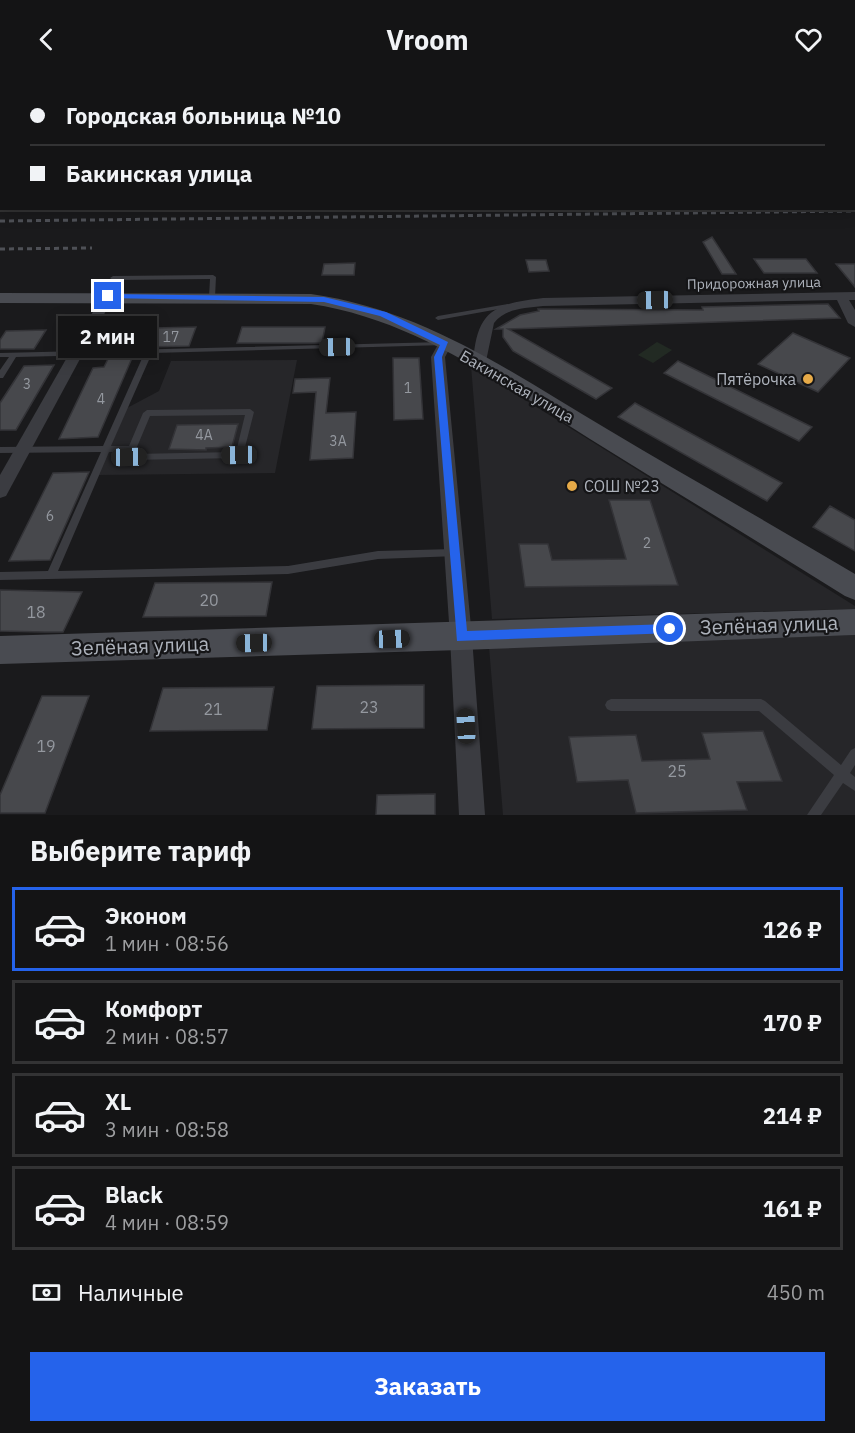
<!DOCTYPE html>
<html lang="ru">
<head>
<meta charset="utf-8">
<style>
	:root { --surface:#141415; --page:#212122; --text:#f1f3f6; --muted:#9d9ea0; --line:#333334; --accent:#2563eb }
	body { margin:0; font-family:"IBM Plex Sans",sans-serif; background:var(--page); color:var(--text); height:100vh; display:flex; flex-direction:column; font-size:22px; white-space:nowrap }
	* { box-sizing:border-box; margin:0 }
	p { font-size:20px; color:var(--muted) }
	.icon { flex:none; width:33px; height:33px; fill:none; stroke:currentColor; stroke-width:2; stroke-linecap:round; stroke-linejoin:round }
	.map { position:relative; height:737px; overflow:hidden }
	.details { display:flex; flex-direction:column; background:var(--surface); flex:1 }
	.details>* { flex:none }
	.top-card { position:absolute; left:0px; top:0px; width:855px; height:132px; box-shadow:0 3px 15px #0003,0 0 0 2px var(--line); display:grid; align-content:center; height:132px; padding:0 30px; background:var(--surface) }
	.end { position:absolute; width:27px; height:27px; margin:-14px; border:8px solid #2563eb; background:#fff; box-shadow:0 0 0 3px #fff }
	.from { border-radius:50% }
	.bubble { position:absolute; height:42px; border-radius:0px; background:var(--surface); box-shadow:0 3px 15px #0003,0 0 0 2px var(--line); font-size:20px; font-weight:800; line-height:42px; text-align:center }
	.car { position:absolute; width:18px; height:36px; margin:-18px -9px; border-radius:8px; box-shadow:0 0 4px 2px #0007; background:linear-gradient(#222 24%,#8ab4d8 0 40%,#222 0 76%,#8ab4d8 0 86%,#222 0) }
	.top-card b { display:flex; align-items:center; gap:21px; height:57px; font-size:22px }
	.top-card b+b { border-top:2px solid var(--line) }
	.top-card i { width:15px; height:15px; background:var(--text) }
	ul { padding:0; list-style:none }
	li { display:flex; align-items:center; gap:18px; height:84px; margin:0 12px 9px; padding:0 18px; border:3px solid var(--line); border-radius:0px }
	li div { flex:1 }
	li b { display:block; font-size:22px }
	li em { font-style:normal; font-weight:800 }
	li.current { border-color:var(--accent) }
	li>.icon { width:54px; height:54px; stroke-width:1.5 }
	h2 { padding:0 30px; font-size:27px; line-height:72px }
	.pay { display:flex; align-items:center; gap:15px; height:66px; padding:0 30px; font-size:22px }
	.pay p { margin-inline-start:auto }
	.action { display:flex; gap:12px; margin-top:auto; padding:12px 30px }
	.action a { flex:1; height:69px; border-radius:0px; background:var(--accent); color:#fff; font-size:24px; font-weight:800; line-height:69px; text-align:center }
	header { display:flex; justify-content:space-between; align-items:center; height:78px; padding:0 30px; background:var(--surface); font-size:27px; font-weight:800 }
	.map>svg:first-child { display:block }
	.built { fill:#262629 }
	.green { fill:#222a23 }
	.building { fill:#47484c; stroke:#343438; stroke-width:1.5 }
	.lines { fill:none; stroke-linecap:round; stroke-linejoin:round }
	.lane { fill:#3b3c41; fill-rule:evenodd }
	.street { fill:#3b3c41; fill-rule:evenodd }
	.secondary { fill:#494b51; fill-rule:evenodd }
	.rail-far1 { stroke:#4e5056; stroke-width:2; stroke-dasharray:4 3; stroke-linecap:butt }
	.rail { stroke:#4e5056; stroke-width:3; stroke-dasharray:5 4; stroke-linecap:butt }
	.route { fill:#2563eb }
	.poi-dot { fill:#e6aa48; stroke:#151517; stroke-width:2 }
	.labels { text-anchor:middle; stroke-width:4.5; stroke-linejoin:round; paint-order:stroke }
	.far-street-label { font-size:14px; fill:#adb2bb; stroke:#151517 }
	.number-label { font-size:14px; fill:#94989f }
	.poi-label { font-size:16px; fill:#adb2bb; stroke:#151517; text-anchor:end }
	.street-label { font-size:16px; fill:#adb2bb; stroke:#151517 }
	.near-number-label { font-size:16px; fill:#94989f }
	.near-street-label { font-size:20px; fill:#adb2bb; stroke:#151517 }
</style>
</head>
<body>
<header><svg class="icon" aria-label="back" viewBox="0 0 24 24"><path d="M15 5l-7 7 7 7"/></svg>Vroom<svg class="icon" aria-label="heart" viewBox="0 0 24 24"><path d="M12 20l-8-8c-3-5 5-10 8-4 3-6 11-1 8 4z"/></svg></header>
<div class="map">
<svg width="855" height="737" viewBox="0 0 855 737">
	<rect width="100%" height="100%" fill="#1a1a1c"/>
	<g class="built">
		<polygon points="297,282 275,395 98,397 127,330 159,313 171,283"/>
		<polygon points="471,288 855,528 855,531 492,541"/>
		<polygon points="855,557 855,737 503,737 489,569"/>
	</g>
	<polygon class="green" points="657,264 672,272 653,285 638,277"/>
	<g class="building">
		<polygon points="712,159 736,196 722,196 703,164"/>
		<polygon points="754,181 806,181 817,195 764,195"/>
		<polygon points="526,182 546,182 549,193 529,194"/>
		<polygon points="355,185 354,197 322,197 324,186"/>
		<polygon points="836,186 855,186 855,209"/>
		<polygon points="828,226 840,240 508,251 612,310 596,321 513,273 503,259 503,251 496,251 520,237 539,233 538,231 703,232 702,229"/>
		<polygon points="196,249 189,268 146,269 154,250"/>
		<polygon points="242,249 325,249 322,265 237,265"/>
		<polygon points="46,252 34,271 0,271 0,262 6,253"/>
		<polygon points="793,255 850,280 818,314 758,286"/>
		<polygon points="132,280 98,359 59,361 93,290 104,289 108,281"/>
		<polygon points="393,280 419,280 423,341 394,342"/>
		<polygon points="678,283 812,349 799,363 664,295"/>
		<polygon points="54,287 16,352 0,352 0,325 24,288"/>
		<polygon points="330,300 326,335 356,334 353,380 310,382 316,314 293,315 295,301"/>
		<polygon points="635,325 782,405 767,423 618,339"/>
		<polygon points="238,346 232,369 206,370 206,372 169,371 177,347"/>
		<polygon points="89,394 50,482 9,483 53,395"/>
		<polygon points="609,422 650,422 678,507 525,509 519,466 548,466 552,482 626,481"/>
		<polygon points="830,428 855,442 855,473 813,449"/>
		<polygon points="272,504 266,538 143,539 155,505"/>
		<polygon points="0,512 82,514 63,554 44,554 0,553"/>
		<polygon points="424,607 424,650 312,651 317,608"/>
		<polygon points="274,609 267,652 150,653 163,610"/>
		<polygon points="42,618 89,618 45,735 0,735 0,717"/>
		<polygon points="763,653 782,703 737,704 747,732 636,735 628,702 577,704 569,659 636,657 642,683 710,681 702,655"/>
		<polygon points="435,716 435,737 376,737 377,717"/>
	</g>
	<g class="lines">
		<g class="lane">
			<polygon points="63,0 67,0 66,2 61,2"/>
			<polygon points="125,0 133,2 127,2"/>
			<polygon points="273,0 278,0 276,2 270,2"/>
			<rect x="0" y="14" width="2" height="2"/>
			<rect x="0" y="84" width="2" height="2"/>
			<rect x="0" y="100" width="2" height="2"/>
			<polygon points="213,197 216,199 215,219 212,221 209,219 210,201 113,202 110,200 113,198"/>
			<polygon points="508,226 511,228 510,229 438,242 435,240 438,238"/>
			<path d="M443 264 446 266 445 267 152 275 111 368H129L143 335 147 332 250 331 254 334 243 377 239 380 129 382 125 379 127 374H109L58 493 288 488 378 473 454 471 457 472 459 475 457 478 378 481 288 496 0 502V494L48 493 101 374 0 375V369L103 368 144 276 16 279 3 300H0V292L9 279H0V275ZM245 337 236 374 134 376 150 338Z"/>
			<polygon points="611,621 761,621 765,623 841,687 851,672 855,670 855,687 850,695 855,699 855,713 843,705 821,737 807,737 834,697 759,633 611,633 607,631 605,627 607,623"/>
		</g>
		<g class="street">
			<polygon points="207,0 226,2 208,2"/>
			<polygon points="310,0 323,2 311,2"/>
			<rect x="854" y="81" width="1" height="6"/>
			<polygon points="108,214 114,218 6,418 0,420 0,397 102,218"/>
			<path d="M855 214V222H849L855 232V249L848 245 837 222 543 228C525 230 506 230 494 245L485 288 480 289 473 285C477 232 493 226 543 220Z"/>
			<polygon points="445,262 452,266 445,279 472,559 485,737 459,737 450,559 431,279 440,263"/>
		</g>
		<g class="secondary">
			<path d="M0 215 311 216C424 232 511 294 607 351 689 400 773 447 855 496V522L845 518C761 465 675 414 590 361 502 306 417 242 311 226L0 225Z"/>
			<polygon points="855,531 855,557 461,572 0,586 0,558"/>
		</g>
		<polyline class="rail-far1" points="305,0 310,2"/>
		<g class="rail">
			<polyline points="0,143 855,133"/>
			<polyline points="0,171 92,170"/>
		</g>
	</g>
	<polygon class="route" points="108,216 324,219 386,234 448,264 442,279 467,553 670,546 674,547 674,555 457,563 434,279 440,267 380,238 324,224 105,220"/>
	<g class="poi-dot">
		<circle cx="808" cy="301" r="6"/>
		<circle cx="572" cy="408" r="6"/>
	</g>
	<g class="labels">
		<g class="far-street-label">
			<text transform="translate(754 205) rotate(-1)" y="5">Придорожная улица</text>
		</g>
		<g class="number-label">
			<text x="171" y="264">17</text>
			<text x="27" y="311">3</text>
			<text x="408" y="315">1</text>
			<text x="101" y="326">4</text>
			<text x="204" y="362">4А</text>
			<text x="338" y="368">3А</text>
			<text x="50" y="443">6</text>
			<text x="647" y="470">2</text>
		</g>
		<g class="poi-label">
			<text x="796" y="307">Пятёрочка</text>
			<text x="584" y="414" text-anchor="start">СОШ №23</text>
		</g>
		<g class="street-label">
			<text transform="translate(517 308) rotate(30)" y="6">Бакинская улица</text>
		</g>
		<g class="near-number-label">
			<text x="209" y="528">20</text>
			<text x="36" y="540">18</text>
			<text x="369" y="635">23</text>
			<text x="213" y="637">21</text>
			<text x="46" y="674">19</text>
			<text x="677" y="699">25</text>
		</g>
		<g class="near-street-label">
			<text transform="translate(769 547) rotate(-2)" y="7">Зелёная улица</text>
			<text transform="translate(140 568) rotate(-2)" y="7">Зелёная улица</text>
		</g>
	</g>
</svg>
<i class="end from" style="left:670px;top:551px"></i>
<i class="end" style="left:108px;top:218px"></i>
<div class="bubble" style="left:58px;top:238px;width:99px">2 мин</div>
<i class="car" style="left:655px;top:222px;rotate:269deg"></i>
<i class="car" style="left:337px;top:269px;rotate:269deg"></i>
<i class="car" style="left:239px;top:377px;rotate:269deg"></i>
<i class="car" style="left:129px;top:379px;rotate:89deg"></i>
<i class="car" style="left:392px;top:561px;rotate:88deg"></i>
<i class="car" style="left:254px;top:565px;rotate:269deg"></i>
<i class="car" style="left:466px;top:648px;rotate:357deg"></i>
<div class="top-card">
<b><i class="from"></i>Городская больница №10</b>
<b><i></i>Бакинская улица</b>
</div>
</div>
<section class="details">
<h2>Выберите тариф</h2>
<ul>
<li class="current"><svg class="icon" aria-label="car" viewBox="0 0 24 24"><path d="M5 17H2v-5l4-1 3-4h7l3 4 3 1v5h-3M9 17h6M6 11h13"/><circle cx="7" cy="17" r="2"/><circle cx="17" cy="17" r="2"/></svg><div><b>Эконом</b><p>1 мин · 08:56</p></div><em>126 ₽</em></li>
<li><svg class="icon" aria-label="car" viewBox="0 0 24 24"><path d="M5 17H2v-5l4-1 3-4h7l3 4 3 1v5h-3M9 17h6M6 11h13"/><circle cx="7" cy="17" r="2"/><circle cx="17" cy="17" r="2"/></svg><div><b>Комфорт</b><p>2 мин · 08:57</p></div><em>170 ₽</em></li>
<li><svg class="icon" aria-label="car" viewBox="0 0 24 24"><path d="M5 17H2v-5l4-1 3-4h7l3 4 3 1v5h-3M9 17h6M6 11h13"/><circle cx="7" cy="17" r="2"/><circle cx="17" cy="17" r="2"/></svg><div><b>XL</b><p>3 мин · 08:58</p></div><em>214 ₽</em></li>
<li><svg class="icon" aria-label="car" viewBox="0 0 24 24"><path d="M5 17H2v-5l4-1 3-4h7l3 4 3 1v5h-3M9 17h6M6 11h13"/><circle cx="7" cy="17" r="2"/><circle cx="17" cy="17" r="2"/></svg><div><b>Black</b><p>4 мин · 08:59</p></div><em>161 ₽</em></li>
</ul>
<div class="pay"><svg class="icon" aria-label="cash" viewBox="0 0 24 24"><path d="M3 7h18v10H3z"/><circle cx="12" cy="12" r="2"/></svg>Наличные<p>450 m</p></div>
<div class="action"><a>Заказать</a></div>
</section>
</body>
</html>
